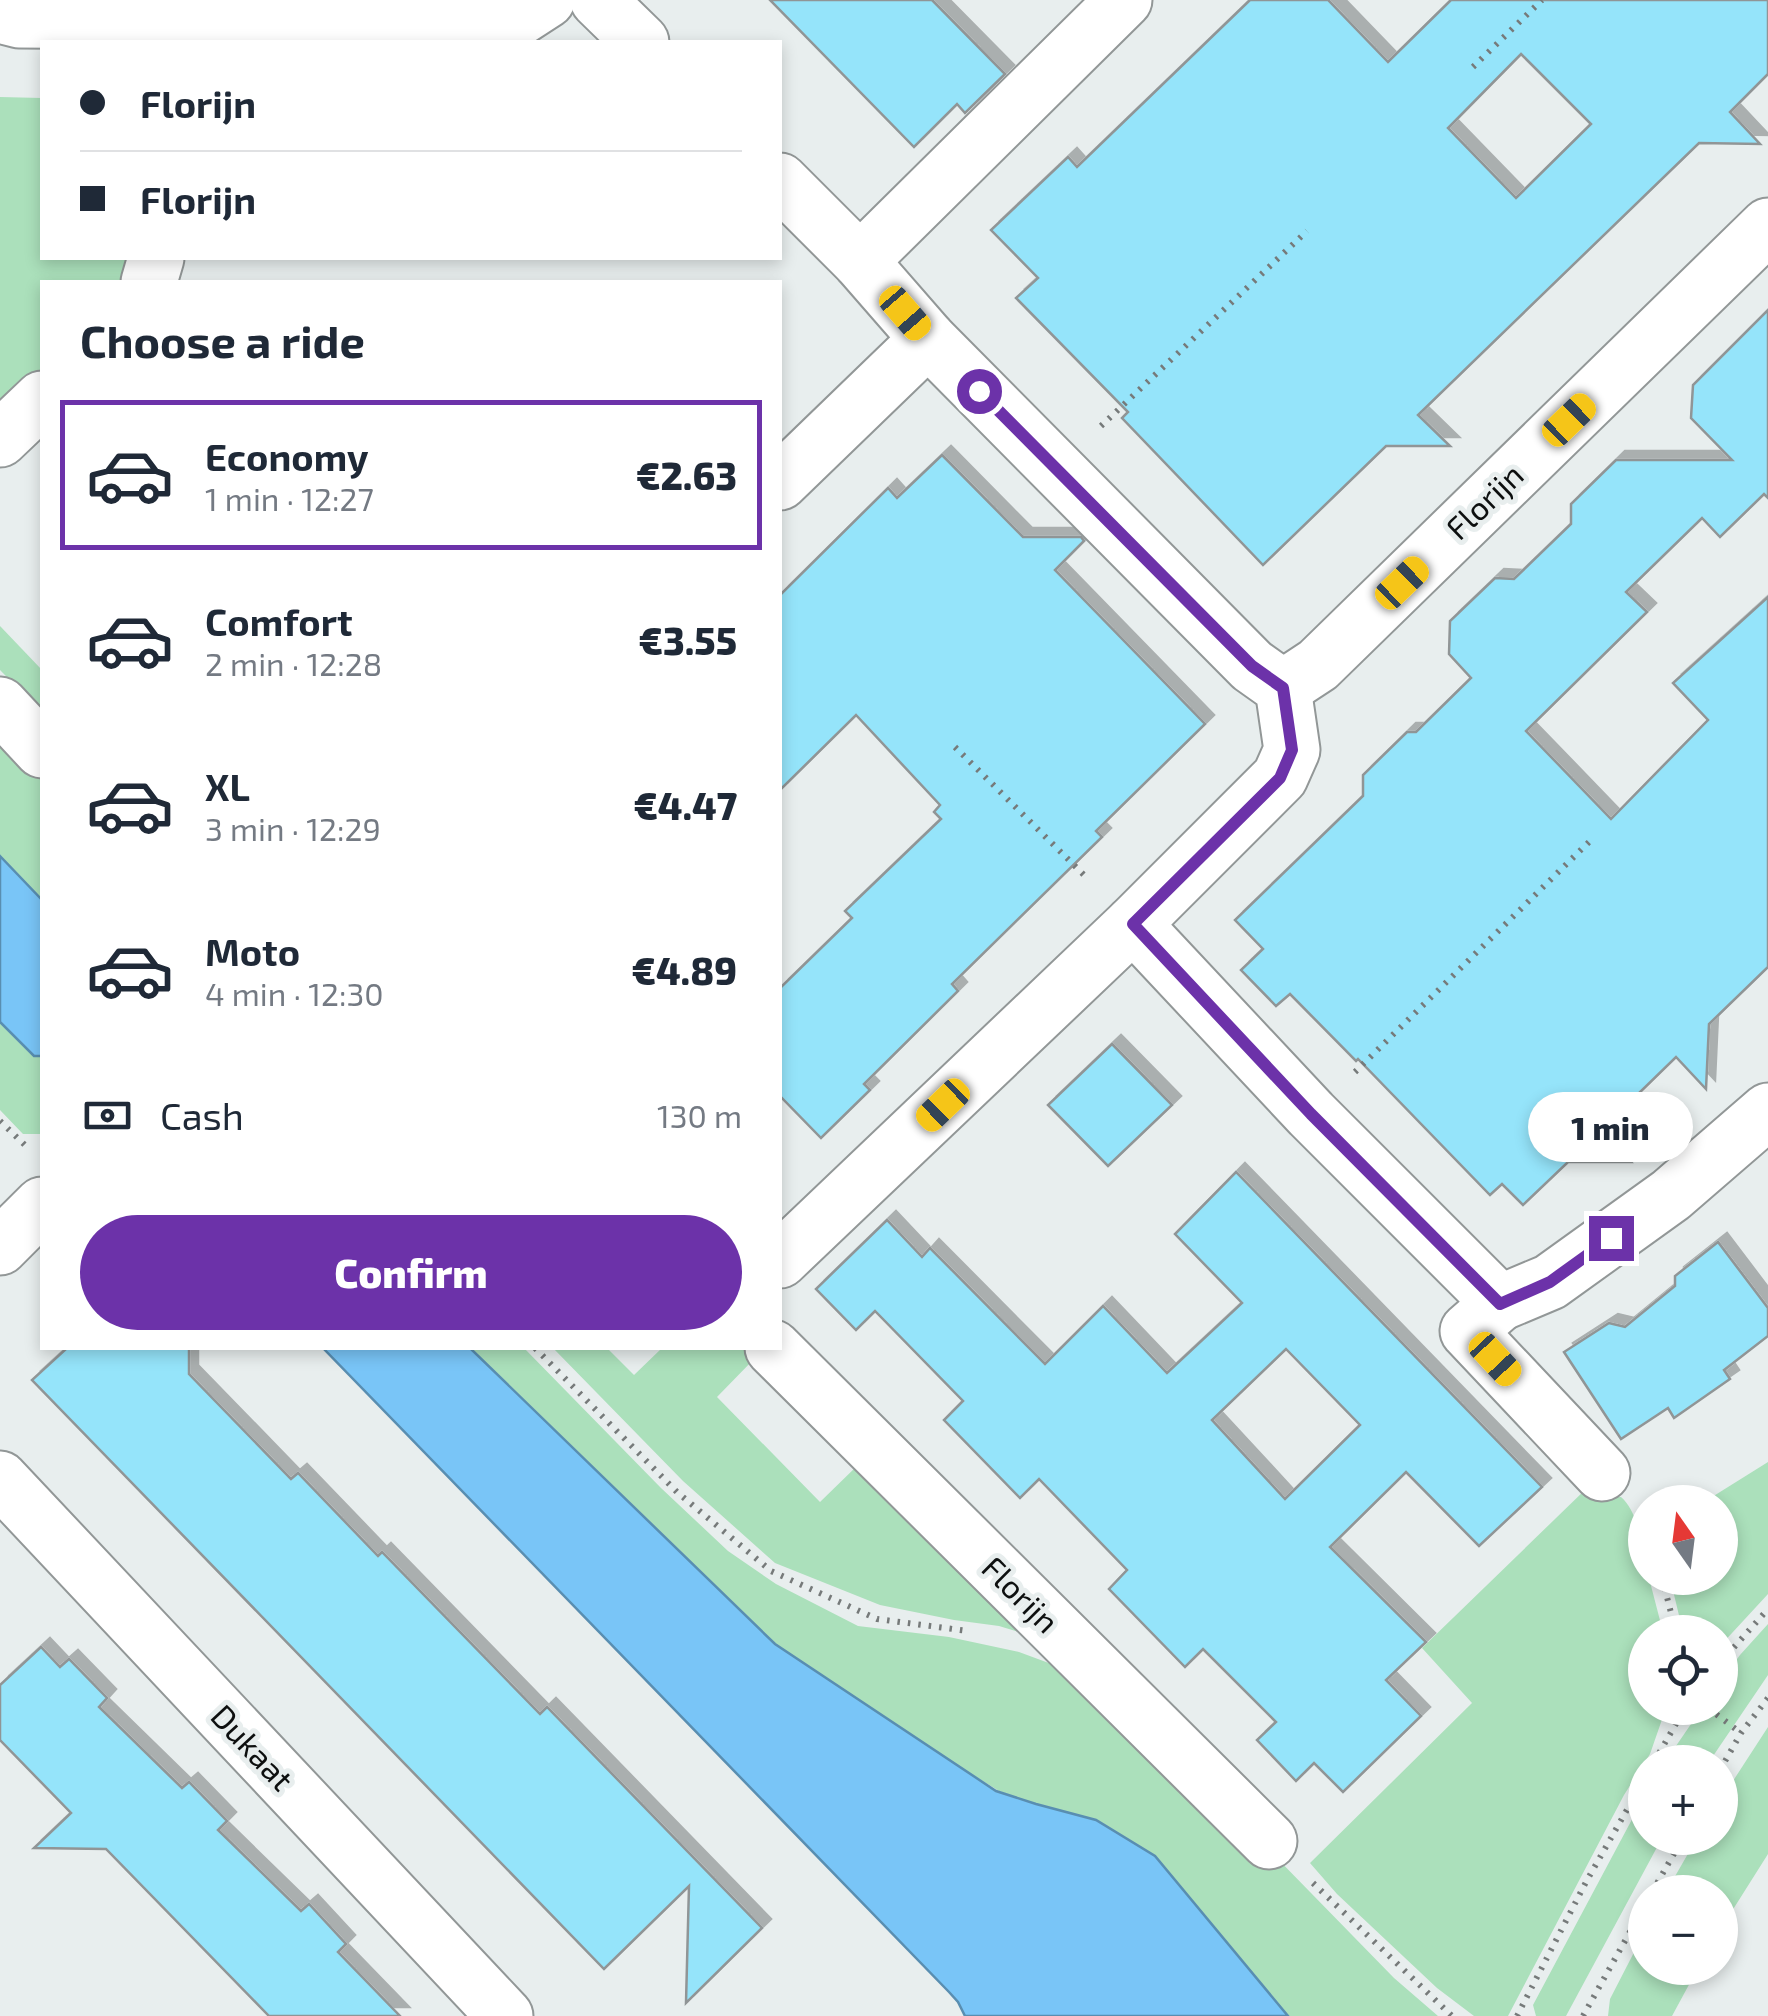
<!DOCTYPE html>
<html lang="en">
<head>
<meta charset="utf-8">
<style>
	:root { --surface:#fff; --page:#f2f2f3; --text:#1f2937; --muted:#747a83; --line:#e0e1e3; --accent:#6c32a9 }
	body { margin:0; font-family:"Exo 2",sans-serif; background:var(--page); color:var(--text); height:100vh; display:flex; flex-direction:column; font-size:38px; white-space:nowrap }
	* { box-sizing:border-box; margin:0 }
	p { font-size:32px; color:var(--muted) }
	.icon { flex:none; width:55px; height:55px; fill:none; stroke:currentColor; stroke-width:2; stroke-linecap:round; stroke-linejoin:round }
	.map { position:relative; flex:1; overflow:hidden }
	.panel { position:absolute; left:40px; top:280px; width:742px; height:1070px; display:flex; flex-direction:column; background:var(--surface); border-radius:0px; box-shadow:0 5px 15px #0003 }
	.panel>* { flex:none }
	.guide { position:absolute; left:40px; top:40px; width:742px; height:220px; border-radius:0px; box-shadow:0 5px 15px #0003; display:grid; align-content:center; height:220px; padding:0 40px; background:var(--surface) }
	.needle { width:65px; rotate:346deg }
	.buttons { position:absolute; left:1628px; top:1485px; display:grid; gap:20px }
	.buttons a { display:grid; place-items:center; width:110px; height:110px; border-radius:50%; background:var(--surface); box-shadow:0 5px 15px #0003; font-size:50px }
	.end { position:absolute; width:45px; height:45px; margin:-22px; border:12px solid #6c32a9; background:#fff; box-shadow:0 0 0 5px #fff }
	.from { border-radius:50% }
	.bubble { position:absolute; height:70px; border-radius:35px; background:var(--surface); box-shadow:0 5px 15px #0003; font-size:32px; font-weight:800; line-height:70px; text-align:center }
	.car { position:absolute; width:30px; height:60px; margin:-30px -15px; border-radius:12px; box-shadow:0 0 8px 2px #0007; background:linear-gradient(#f5c518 24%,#345 0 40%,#f5c518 0 76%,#345 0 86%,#f5c518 0) }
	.guide b { display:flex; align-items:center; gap:35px; height:95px; font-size:38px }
	.guide b+b { border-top:2px solid var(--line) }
	.guide i { width:25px; height:25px; background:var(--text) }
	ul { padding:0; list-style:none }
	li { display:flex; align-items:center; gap:30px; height:150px; margin:0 20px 15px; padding:0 20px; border:5px solid transparent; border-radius:0px }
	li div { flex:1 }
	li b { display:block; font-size:38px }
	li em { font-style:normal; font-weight:800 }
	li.active { border-color:var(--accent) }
	li>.icon { width:90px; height:90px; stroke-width:1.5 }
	h2 { padding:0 40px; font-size:45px; line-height:120px }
	.pay { display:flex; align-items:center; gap:25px; height:110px; padding:0 40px; font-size:38px }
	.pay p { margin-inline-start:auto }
	.cta { display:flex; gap:20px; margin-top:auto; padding:20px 40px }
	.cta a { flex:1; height:115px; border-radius:60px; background:var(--accent); color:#fff; font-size:40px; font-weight:800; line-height:115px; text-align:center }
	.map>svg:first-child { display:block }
	.green { fill:#abe0bb }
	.water { fill:#79c5f7; stroke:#598eb1; stroke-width:2.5 }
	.building { fill:#95e4fa; stroke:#909596; stroke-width:2.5; fill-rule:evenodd; filter:url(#shadow) }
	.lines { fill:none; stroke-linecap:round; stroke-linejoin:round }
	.street-casing { stroke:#929797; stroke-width:59 }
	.path { stroke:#767a7a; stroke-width:6; stroke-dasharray:2.5 8; stroke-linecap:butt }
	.street { stroke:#fff; stroke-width:55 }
	.route { stroke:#6c32a9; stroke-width:12 }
	.labels { text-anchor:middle; stroke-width:10; stroke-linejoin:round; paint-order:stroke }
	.street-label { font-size:32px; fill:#0d0f0f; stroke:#e8eeee }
</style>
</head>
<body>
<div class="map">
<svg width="1768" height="2016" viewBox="0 0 1768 2016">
	<defs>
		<filter id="shadow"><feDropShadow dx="9" dy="-9" stdDeviation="0" flood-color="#0004"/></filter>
	</defs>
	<rect width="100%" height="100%" fill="#e8eeee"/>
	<g class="green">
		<polygon points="0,97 42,98 42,258 135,258 125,282 42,282 42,374 0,416"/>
		<polygon points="0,626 42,670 42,713 0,670"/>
		<polygon points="0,737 42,781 42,900 0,856"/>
		<polygon points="0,1022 34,1055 42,1056 42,1134 23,1134 0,1110"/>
		<polygon points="470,1348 524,1348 661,1488 728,1551 776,1584 858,1626 949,1637 1019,1652 1073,1672 1269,1850 1394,1978 1438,2016 1288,2016 1155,1856 1036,1804 999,1791 934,1751 775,1644"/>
		<polygon points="553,1348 607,1348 634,1375 662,1348 745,1348 755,1358 717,1397 820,1502 859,1464 1029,1624 1019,1632 999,1626 954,1620 880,1605 775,1563 683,1481"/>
		<polygon points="1768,1462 1768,1594 1720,1646 1720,1632 1683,1632 1670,1578 1720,1578 1720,1502 1704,1502"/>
		<path d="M1588 1487 1601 1497H1621C1639 1512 1645 1554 1645 1578H1649L1663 1632H1645V1708H1666L1650 1754 1624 1795 1508 2016H1474L1437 1988 1337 1894 1310 1863 1472 1703 1422 1648Z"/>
		<polygon points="1768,1624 1768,1675 1709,1762 1665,1762 1702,1708 1720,1708 1720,1682 1740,1655"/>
		<polygon points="1768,1727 1768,1854 1720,1930 1720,1892 1666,1892 1697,1838 1720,1838 1720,1801"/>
		<polygon points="1645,1795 1645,1838 1662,1838 1566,2016 1536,2016 1533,2005"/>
		<polygon points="1645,1931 1645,1968 1698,1968 1672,2016 1608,2016 1610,1999"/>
	</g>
	<g class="water">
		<polygon points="0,856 42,900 42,1056 34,1056 0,1022"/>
		<polygon points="323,1348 470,1348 775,1644 996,1791 1036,1804 1096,1820 1155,1856 1288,2016 965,2016 958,2002 949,1992"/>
	</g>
	<g class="building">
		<polygon points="770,0 932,0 1005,74 965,113 957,104 914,147"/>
		<path d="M1250 0H1328L1388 62 1451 0H1768V74L1730 112 1760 144 1699 143 1418 415 1450 446H1386L1263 565 1122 418 1128 412 1016 298 1038 278 991 230 1068 157 1077 167ZM1521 54 1591 124 1516 198 1448 128Z"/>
		<polygon points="1768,310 1768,498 1764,494 1720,537 1702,518 1626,592 1647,612 1526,731 1611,819 1708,720 1673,683 1768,597 1768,967 1709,1024 1706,1089 1676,1057 1601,1130 1631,1162 1568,1162 1523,1205 1502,1184 1490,1195 1358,1059 1356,1061 1290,994 1276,1006 1241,970 1263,949 1235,920 1363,796 1363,775 1407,732 1416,732 1471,678 1449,654 1450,621 1495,578 1514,579 1571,524 1571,504 1616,460 1732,460 1691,418 1693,385"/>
		<polygon points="942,455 1023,537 1081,537 1084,541 1055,570 1205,724 1096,831 1102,837 952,984 958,991 864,1084 870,1090 821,1138 780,1096 780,988 852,918 845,911 941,819 934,812 940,805 856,715 780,790 780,595 888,488 897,498"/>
		<polygon points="1112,1044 1172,1105 1108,1166 1048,1105"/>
		<path d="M1236 1172 1542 1487 1479 1546 1406 1472 1330 1547 1426 1642 1386 1680 1421 1716 1343 1792 1314 1763 1296 1781 1257 1740 1276 1722 1203 1649 1185 1667 1109 1589 1127 1570 1039 1479 1020 1498 944 1420 963 1401 875 1311 856 1330 816 1289 887 1220 922 1257 930 1248 1045 1364 1103 1306 1167 1373 1242 1303 1175 1234ZM1286 1349 1360 1425 1285 1499 1212 1420Z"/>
		<polygon points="1718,1242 1768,1308 1768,1336 1724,1370 1730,1379 1674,1418 1668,1408 1621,1439 1564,1352 1609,1323 1625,1327 1675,1286 1675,1276"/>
		<polygon points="67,1348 189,1348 189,1374 291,1479 298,1473 378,1556 382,1552 540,1714 547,1707 762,1928 686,2003 689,1886 604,1969 32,1380"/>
		<polygon points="41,1647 60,1667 69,1659 107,1698 99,1707 182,1788 189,1782 227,1821 218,1830 301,1911 309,1904 346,1944 338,1952 400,2016 269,2016 106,1849 34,1848 71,1813 0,1740 0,1685"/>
	</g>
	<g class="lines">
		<g class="street-casing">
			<g id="street">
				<polyline points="598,0 641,42"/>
				<polyline points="0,15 19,20 510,24 547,0"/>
				<polyline points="780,181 860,261 928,339 1252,666 1283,688 1292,750 1280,777 1133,924 780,1260"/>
				<polyline points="860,261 1124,0"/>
				<polyline points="149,282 156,258"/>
				<polyline points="0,439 42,399"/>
				<polyline points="780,482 928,339"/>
				<polyline points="1283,688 1318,665 1768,226"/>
				<polyline points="0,705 42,750"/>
				<polyline points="1133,924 1311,1114 1500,1303 1468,1331 1602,1473"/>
				<polyline points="0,1247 42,1205"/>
				<polyline points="1500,1303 1550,1282 1671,1195 1768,1111"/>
				<polyline points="773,1348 1269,1841"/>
				<polyline points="0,1479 505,2016"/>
			</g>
		</g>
		<g class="path">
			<polyline points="1473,67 1542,0"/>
			<polyline points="1101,426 1307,231"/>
			<polyline points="955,747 1089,880"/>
			<polyline points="1355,1072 1594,837"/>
			<polyline points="0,1121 28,1148"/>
			<polyline points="535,1348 677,1492 771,1571 877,1619 968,1631"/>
			<polyline points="1662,1578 1676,1632"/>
			<polyline points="1720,1663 1768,1609"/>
			<polyline points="1708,1708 1741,1733"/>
			<polyline points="1654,1762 1685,1708"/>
			<polyline points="1720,1770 1741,1733 1768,1698"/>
			<polyline points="1313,1883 1452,2016"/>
			<polyline points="1652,1892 1683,1838"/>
			<polyline points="1517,2016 1586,1882 1645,1778"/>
			<polyline points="1583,2016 1645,1905"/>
		</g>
		<use href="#street" class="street"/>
	</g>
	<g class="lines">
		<polyline class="route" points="979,391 1252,666 1283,688 1292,750 1280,778 1133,924 1311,1114 1500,1304 1550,1282 1611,1238"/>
	</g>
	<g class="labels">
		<g class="street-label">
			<text transform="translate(1485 502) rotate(-44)" y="11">Florijn</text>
			<text transform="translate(1020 1595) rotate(45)" y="11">Florijn</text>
			<text transform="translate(252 1748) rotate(47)" y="11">Dukaat</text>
		</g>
	</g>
</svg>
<div class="buttons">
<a><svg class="needle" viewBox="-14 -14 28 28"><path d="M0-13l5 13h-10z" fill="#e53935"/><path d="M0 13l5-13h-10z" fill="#747a83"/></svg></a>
<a><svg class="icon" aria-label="locate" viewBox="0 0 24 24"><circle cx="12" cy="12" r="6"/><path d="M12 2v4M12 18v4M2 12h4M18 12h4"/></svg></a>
<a>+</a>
<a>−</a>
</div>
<i class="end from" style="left:979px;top:391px"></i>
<i class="end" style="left:1611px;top:1238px"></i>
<div class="bubble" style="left:1528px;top:1092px;width:165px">1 min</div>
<i class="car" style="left:905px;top:313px;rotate:139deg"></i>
<i class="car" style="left:1569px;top:420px;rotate:46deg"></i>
<i class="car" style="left:1402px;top:583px;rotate:46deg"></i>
<i class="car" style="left:943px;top:1105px;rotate:226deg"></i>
<i class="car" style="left:1495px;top:1359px;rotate:137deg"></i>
<div class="guide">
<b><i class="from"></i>Florijn</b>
<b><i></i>Florijn</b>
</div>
<section class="panel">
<h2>Choose a ride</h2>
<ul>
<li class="active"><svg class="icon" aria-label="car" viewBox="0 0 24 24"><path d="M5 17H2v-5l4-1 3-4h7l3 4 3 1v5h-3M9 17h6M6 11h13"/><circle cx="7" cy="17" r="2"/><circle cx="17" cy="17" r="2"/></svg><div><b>Economy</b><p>1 min · 12:27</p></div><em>€2.63</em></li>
<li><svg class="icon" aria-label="car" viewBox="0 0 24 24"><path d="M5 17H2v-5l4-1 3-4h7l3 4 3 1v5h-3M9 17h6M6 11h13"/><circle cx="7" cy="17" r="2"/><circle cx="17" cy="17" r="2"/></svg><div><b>Comfort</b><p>2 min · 12:28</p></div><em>€3.55</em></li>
<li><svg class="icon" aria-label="car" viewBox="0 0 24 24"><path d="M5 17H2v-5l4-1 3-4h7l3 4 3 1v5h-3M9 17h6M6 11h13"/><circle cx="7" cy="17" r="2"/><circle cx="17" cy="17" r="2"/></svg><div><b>XL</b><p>3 min · 12:29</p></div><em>€4.47</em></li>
<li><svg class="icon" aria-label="car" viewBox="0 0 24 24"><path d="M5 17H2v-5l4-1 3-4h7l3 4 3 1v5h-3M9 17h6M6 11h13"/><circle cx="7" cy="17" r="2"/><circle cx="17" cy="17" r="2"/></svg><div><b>Moto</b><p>4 min · 12:30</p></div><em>€4.89</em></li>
</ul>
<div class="pay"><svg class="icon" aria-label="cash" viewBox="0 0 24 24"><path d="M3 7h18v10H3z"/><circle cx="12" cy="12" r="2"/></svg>Cash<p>130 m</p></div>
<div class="cta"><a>Confirm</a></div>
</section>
</div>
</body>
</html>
